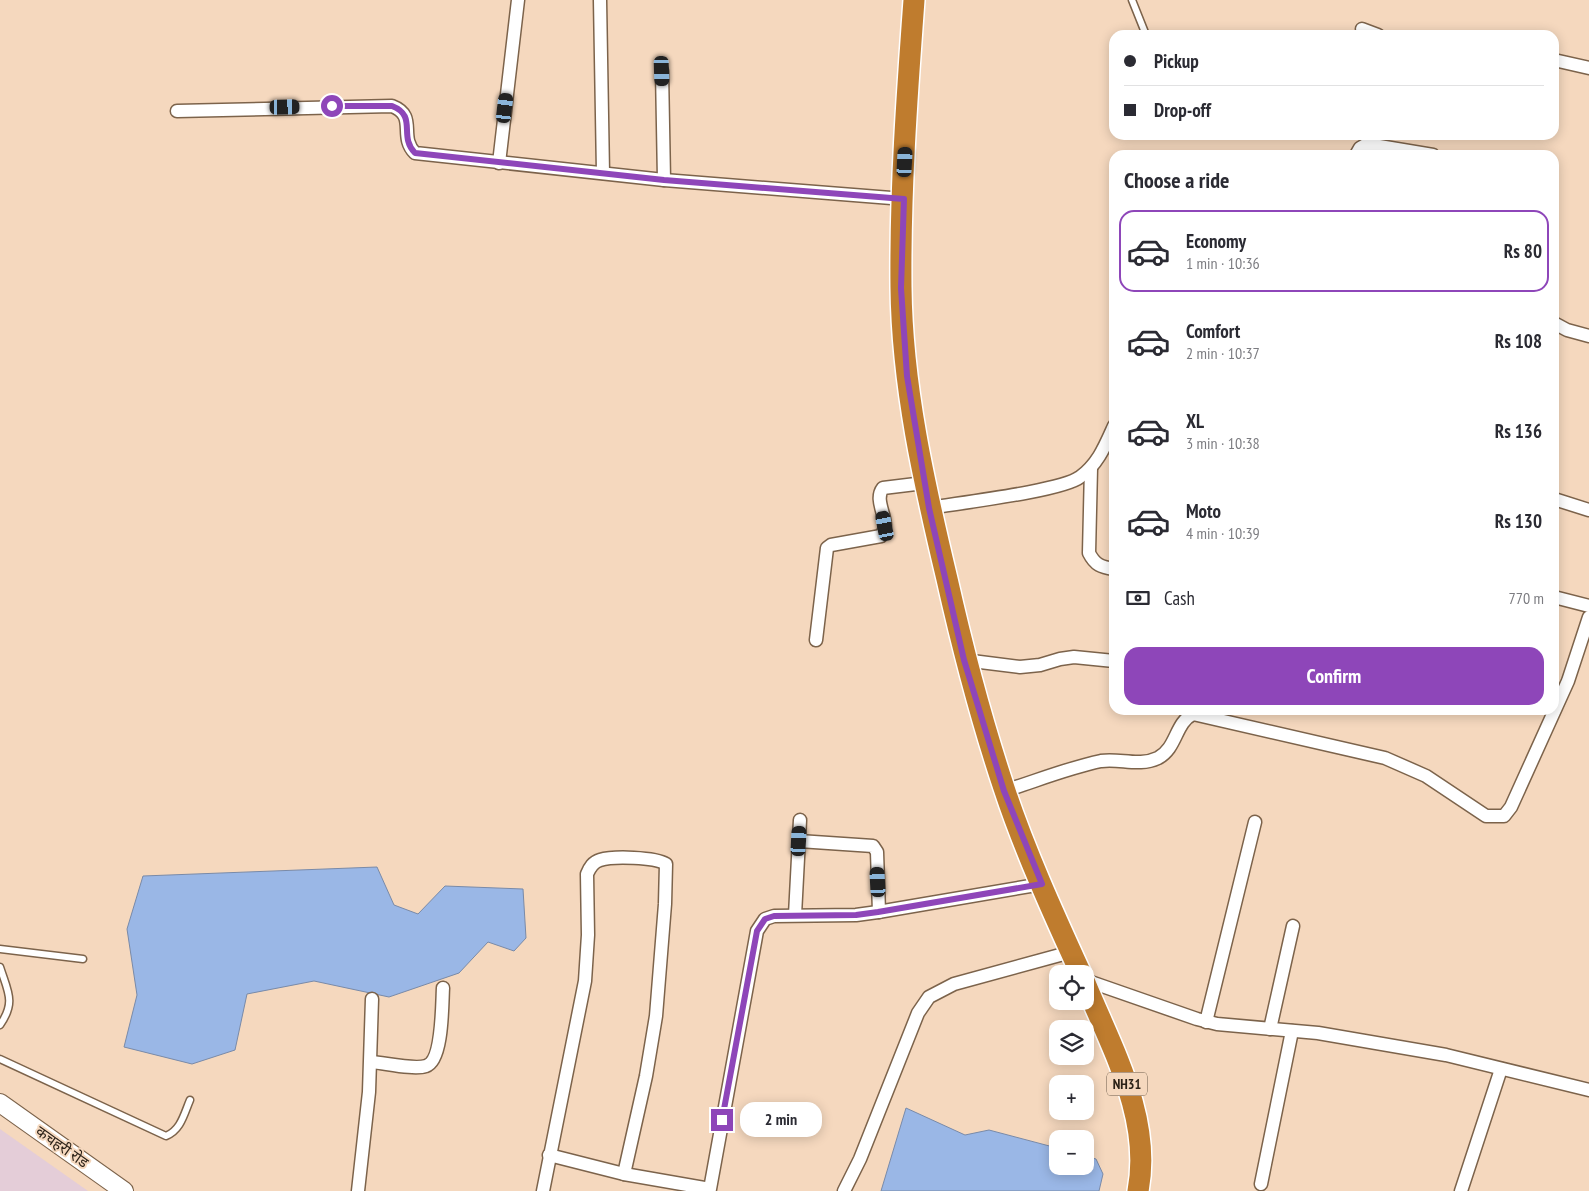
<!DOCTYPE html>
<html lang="en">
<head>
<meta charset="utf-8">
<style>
	:root { --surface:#fff; --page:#f7f7f7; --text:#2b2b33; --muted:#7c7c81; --line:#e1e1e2; --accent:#8e46b9 }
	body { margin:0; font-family:"PT Sans Narrow","Noto Sans Devanagari",sans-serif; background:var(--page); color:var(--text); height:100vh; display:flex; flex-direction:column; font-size:19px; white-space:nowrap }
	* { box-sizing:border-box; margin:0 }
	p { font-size:16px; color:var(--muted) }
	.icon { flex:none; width:28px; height:28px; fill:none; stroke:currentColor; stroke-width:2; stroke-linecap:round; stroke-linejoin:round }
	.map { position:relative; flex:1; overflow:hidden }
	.details { position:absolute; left:1109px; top:150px; width:450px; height:565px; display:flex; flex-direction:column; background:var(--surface); border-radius:15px; box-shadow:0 2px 12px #0003 }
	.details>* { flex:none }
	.hud { position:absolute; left:1109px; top:30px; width:450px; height:110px; border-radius:15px; box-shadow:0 2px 12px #0003; display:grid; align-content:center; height:110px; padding:0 15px; background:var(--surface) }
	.buttons { position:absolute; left:1049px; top:965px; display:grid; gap:10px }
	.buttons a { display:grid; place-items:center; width:45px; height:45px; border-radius:10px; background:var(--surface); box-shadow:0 2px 12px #0003; font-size:25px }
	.end { position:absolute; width:22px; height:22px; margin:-11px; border:6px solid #8e46b9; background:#fff; box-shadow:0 0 0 2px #fff }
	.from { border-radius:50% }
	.bubble { position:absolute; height:35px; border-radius:15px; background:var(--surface); box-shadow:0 2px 12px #0003; font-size:16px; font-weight:700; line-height:35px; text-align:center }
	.car { position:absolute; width:15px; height:30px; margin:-15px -8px; border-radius:6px; box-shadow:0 0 4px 1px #0007; background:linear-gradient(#222 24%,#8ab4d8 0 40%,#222 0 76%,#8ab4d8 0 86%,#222 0) }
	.hud b { display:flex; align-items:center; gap:18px; height:48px; font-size:19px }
	.hud b+b { border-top:1px solid var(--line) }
	.hud i { width:12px; height:12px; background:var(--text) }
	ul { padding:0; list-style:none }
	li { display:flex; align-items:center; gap:15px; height:82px; margin:0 10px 8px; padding:0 5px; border:2px solid transparent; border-radius:15px }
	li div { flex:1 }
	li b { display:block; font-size:19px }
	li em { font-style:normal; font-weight:700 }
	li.current { border-color:var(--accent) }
	li>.icon { width:45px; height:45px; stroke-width:1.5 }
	h2 { padding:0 15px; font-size:22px; line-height:60px }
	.pay { display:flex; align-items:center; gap:12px; height:55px; padding:0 15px; font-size:19px }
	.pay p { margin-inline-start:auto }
	.primary-button { display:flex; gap:10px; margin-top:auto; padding:10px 15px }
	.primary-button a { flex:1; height:58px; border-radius:15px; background:var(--accent); color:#fff; font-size:20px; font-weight:700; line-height:58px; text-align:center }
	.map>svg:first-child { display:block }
	.industrial { fill:#e4cdd8 }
	.water { fill:#9ab7e6; stroke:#798aa8 }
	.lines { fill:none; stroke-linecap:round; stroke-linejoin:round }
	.lane-casing { stroke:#7c634b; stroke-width:9 }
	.street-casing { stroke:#7c634b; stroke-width:15 }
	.secondary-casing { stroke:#7c634b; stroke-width:20 }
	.highway-casing { stroke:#fff; stroke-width:24 }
	.lane { stroke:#fff; stroke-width:6 }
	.street { stroke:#fff; stroke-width:12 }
	.secondary { stroke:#fff; stroke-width:18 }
	.highway { stroke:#bf7c2e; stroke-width:21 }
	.route { stroke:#8e46b9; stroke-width:6 }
	.labels { text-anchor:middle; stroke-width:4; stroke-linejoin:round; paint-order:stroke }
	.shield { fill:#f5d8be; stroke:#685849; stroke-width:1 }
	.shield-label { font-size:14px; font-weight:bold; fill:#2b2117 }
	.street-label { font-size:15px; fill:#2b2117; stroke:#f5d8be }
</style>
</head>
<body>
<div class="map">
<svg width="1589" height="1191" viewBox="0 0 1589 1191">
	<rect width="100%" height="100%" fill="#f5d8be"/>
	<polygon class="industrial" points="0,1129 88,1191 0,1191"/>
	<g class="water">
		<polygon points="377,867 394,905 418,914 445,886 523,889 526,938 514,951 488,942 459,973 389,997 314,981 247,994 235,1050 192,1064 124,1047 137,995 127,929 143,876"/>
		<polygon points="906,1108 965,1135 989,1130 1057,1148 1058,1166 1085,1166 1085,1156 1096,1159 1103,1174 1099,1191 881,1191"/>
	</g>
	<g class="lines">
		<g class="lane-casing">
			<g id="lane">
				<polyline points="1132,0 1146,35"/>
				<polyline points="0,949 83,959"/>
				<path d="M0 967C8 992 16 1002 0 1025"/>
				<path d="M0 1059 166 1136C181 1130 184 1114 190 1100"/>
			</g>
		</g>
		<g class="street-casing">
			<g id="street">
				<polyline points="600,0 603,173"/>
				<polyline points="1362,29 1378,35"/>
				<polyline points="1554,60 1589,68"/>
				<polyline points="662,71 664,180"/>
				<path d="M177 111 392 106C418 116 398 136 415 153L664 180 904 199"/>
				<polyline points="1356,155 1360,148 1367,144 1433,155"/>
				<polyline points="499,163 518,0"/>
				<polyline points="1554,323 1567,330 1589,336"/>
				<path d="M1091 468 1089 553C1095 565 1101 567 1114 569"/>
				<polyline points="1554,499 1589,510"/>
				<path d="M929 508C958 503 1062 491 1080 477 1098 464 1105 446 1114 426"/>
				<polyline points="1554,597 1589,606"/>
				<path d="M816 640 827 548 831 545 881 536C893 522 872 502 883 488L924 483"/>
				<polyline points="964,660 1020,667 1040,665 1060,659 1074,657 1114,661"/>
				<path d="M1004 791C1036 781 1068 768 1101 761 1120 758 1139 767 1158 758 1177 748 1175 723 1193 714L1385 758 1426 776 1486 816H1504L1511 807 1568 681 1589 617"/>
				<polyline points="799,841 873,846 877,852 879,912"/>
				<polyline points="795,915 800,820"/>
				<polyline points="1085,980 1197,1019 1217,1024 1318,1033 1446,1055 1589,1090"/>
				<polyline points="1206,1022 1255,822"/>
				<polyline points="1270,1029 1293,926"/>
				<path d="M372 1062C385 1063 414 1070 426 1066 443 1061 442 1003 443 988"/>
				<polyline points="549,1155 624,1174 710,1189 757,931 765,919 774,916 856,915 878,912 1042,884"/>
				<polyline points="1261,1184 1292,1031"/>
				<polyline points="358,1191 369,1092 372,999"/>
				<path d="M543 1191 585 981 588 935 587 874C590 867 593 862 600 860 613 856 655 857 666 864L665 904 656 1016 646 1076 624 1174"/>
				<polyline points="844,1191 860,1159 918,1013 929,997 954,984 1071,952"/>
				<polyline points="1461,1191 1501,1069"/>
			</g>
		</g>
		<g class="secondary-casing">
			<polyline id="secondary" points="0,1103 124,1191"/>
		</g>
		<g class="highway-casing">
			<g id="highway">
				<path d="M914 0C907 95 900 191 901 287 902 386 924 483 947 579 963 650 981 719 1004 788 1024 849 1054 915 1081 974"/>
				<path d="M1085 983C1112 1049 1152 1118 1138 1191"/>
			</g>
		</g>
		<use href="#lane" class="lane"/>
		<use href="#street" class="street"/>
		<use href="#secondary" class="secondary"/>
		<use href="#highway" class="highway"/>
	</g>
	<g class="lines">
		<path class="route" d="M332 106H392C418 116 398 136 415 153L664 180 904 199 901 288 907 376 929 508 964 660 1004 791 1042 884 878 912 856 915 774 916 765 919 757 931 722 1120"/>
	</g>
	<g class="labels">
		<rect class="shield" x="1107" y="1072.5" width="40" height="23" rx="4"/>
		<g class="shield-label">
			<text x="1127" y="1089">NH31</text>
		</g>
		<g class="street-label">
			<text transform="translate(62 1147) rotate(35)" y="5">कचहरी रोड</text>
		</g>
	</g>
</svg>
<div class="buttons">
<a><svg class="icon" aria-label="locate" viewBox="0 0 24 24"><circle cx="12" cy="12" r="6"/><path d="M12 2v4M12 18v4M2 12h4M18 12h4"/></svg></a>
<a><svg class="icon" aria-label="layers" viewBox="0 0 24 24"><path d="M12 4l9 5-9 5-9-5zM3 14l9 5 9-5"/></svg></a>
<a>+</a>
<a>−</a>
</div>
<i class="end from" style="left:332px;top:106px"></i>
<i class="end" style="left:722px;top:1120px"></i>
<div class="bubble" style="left:740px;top:1102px;width:82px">2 min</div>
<i class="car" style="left:662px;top:71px;rotate:178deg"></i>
<i class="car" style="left:285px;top:107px;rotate:89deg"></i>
<i class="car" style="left:505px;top:108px;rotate:7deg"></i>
<i class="car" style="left:905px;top:162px;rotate:3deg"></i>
<i class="car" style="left:885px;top:526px;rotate:349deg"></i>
<i class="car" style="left:799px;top:841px;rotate:3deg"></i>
<i class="car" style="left:878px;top:882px;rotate:357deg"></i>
<div class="hud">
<b><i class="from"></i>Pickup</b>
<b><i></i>Drop-off</b>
</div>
<section class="details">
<h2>Choose a ride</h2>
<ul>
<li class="current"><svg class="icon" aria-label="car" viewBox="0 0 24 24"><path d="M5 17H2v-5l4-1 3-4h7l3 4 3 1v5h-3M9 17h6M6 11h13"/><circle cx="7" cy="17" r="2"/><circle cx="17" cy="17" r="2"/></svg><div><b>Economy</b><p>1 min · 10:36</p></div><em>Rs 80</em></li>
<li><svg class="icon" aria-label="car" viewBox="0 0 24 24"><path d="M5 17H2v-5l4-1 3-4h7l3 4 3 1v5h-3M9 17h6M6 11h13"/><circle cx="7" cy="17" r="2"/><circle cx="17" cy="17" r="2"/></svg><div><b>Comfort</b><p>2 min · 10:37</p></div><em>Rs 108</em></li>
<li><svg class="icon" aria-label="car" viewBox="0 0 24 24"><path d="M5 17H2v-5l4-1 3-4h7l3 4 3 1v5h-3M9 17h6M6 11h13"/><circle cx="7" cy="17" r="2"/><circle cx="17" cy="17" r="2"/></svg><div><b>XL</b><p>3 min · 10:38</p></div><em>Rs 136</em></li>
<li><svg class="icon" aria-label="car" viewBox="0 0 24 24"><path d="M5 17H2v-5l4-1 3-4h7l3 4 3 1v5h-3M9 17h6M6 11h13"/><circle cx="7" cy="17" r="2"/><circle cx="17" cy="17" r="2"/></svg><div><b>Moto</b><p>4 min · 10:39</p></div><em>Rs 130</em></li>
</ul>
<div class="pay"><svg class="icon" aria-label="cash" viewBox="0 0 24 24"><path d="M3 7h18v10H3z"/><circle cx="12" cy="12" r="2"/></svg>Cash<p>770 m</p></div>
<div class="primary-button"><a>Confirm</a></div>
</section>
</div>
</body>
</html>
